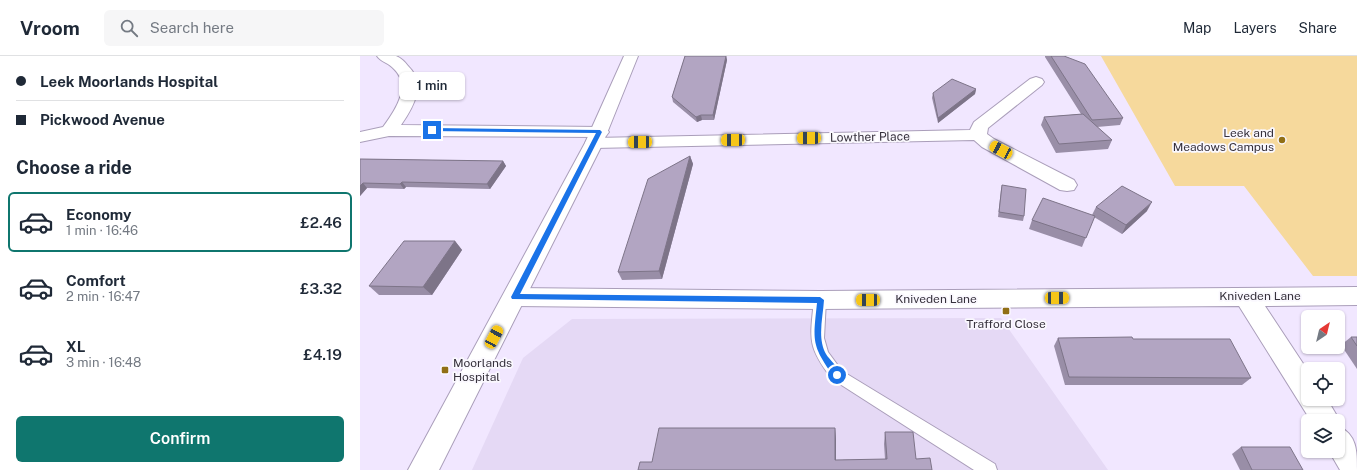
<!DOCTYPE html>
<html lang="en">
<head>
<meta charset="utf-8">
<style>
	:root { --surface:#fff; --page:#f6f6f7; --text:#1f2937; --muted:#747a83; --line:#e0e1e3; --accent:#0f766e }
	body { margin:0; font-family:"Public Sans",sans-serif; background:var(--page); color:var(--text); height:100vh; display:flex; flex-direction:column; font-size:15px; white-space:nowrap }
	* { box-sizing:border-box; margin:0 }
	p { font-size:13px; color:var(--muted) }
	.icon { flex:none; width:22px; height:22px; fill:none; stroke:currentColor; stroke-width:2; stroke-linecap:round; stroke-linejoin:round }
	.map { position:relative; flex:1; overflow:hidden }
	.drawer { display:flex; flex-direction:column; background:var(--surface); width:360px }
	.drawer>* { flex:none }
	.guide { display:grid; align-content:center; height:88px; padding:0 16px; background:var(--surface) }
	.needle { width:26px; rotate:35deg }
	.buttons { position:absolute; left:941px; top:254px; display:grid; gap:8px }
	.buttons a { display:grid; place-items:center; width:44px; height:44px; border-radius:6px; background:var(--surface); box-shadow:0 1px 3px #0004; font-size:20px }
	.end { position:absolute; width:18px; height:18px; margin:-9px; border:5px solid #1a73e8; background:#fff; box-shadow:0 0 0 2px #fff }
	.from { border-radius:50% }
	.bubble { position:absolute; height:28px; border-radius:6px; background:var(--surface); box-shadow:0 1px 3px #0004; font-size:13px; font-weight:600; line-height:28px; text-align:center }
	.car { position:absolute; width:12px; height:24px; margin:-12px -6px; border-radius:5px; box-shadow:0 0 3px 1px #0007; background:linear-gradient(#f5c518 24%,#345 0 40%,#f5c518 0 76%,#345 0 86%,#f5c518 0) }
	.guide b { display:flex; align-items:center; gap:14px; height:38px; font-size:15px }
	.guide b+b { border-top:1px solid var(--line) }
	.guide i { width:10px; height:10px; background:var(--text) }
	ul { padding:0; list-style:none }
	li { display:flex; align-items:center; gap:12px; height:60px; margin:0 8px 6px; padding:0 8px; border:2px solid transparent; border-radius:6px }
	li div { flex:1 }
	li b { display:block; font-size:15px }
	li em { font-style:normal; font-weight:600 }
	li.on { border-color:var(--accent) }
	li>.icon { width:36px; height:36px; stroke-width:1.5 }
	h2 { padding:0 16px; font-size:18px; line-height:48px }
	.cta { display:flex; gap:8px; margin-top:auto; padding:8px 16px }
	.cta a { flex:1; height:46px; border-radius:6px; background:var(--accent); color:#fff; font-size:16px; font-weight:600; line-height:46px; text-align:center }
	header { display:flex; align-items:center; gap:24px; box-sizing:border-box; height:56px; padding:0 20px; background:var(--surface); border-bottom:1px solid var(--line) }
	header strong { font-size:19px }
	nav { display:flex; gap:22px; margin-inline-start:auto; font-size:14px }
	.search { width:280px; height:36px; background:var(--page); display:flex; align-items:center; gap:10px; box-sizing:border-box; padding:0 14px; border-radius:6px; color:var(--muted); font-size:15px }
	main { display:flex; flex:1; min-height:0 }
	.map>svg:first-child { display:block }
	.built { fill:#e5d9f5 }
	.green { fill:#f6d99c }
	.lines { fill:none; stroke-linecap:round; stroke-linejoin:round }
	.lane-casing { stroke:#aa9eba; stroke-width:2 }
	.street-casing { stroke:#aa9eba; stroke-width:2 }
	.highway-casing { stroke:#aa9eba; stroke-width:2 }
	.lane { fill:#fff; fill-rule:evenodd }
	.street { fill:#fff; fill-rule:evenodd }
	.highway { fill:#fff; fill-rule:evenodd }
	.wall { fill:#998ea7 }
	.shaded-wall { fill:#7d7488 }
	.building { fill:#b2a5c2; stroke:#7d7488 }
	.route { fill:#1a73e8 }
	.poi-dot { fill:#916f15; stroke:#faf8fe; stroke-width:1.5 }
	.labels { text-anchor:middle; stroke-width:3.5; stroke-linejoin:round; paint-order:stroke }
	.poi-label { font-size:12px; fill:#36313c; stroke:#faf8fe; text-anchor:end }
	.street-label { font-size:12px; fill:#36313c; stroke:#faf8fe }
</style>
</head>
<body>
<header>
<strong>Vroom</strong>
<div class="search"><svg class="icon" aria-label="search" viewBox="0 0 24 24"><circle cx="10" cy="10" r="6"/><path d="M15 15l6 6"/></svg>Search here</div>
<nav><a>Map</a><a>Layers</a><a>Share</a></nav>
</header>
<main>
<section class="drawer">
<div class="guide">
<b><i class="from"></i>Leek Moorlands Hospital</b>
<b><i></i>Pickwood Avenue</b>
</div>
<h2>Choose a ride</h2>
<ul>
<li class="on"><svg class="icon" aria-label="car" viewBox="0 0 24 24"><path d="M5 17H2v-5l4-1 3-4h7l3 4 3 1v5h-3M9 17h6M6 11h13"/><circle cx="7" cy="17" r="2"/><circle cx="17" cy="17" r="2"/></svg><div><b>Economy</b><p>1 min · 16:46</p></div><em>£2.46</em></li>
<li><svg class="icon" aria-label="car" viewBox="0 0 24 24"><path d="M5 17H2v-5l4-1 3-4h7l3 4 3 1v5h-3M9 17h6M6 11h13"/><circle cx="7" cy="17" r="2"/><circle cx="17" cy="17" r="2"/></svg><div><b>Comfort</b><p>2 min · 16:47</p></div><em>£3.32</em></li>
<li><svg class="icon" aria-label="car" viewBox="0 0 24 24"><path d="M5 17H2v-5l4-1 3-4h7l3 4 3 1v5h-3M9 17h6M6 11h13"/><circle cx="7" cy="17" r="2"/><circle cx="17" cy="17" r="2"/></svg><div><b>XL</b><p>3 min · 16:48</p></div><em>£4.19</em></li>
</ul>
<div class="cta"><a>Confirm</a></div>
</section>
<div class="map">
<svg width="997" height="414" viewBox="0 0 997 414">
	<rect width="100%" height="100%" fill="#f1e7ff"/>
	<polygon class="built" points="641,262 748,414 112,414 163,302 212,263"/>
	<polygon class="green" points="741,0 997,0 997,220 953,220 884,130 815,130"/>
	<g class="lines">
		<g class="lane-casing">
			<path id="lane" d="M460 239 464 240 466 244 464 282 468 296 482 315 635 408 637 414H614L472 323C447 290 450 284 454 244L456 240Z"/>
		</g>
		<g class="street-casing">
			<g id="street">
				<path d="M17 0C22 0 30 0 36 0 41 2 45 6 48 10 67 28 53 52 41 69L240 71 246 72 249 76 246 80 240 81 29 80 0 86V76L23 71C35 55 52 30 34 13 29 7 21 6 17 0Z"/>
				<polygon points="676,21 682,23 684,26 682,29 628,72 627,78 634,83 714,124 717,129 714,134 707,135 700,134 622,91 614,84 234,92 228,91 225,87 228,83 234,82 610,74 614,66 670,23"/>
				<polygon points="997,231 997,249 905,250 948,315 948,343 967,343 980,365 978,369 978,365 951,365 879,250 460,253 155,250 147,248 143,241 147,234 155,232 460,235"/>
				<path d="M978 370C997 379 997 394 997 414H980L969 395H978Z"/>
			</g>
		</g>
		<g class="highway-casing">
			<polygon id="highway" points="264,0 278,0 243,87 79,414 48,414 225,87"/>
		</g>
		<use href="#lane" class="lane"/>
		<use href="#street" class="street"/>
		<use href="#highway" class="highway"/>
	</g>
	<g class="wall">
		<polygon points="325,0 366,0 367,4 354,64 342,64 337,66 313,46 312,41"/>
		<polygon points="685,0 704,0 763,62 760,69 737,71 752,84 748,93 696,97 681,69 684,61 721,58 685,1"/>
		<polygon points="616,33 615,38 578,67 572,42 573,37"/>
		<polygon points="330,100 333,108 302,223 262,224 258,216"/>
		<polygon points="0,103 143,105 146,110 130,133 46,131 44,133 7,132 0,140"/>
		<polygon points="642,129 664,160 663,165 638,161 641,134"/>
		<polygon points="736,151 787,155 762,178 734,161 722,191 669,173 672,164 732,159"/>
		<polygon points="95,185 102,194 72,239 19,239 9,230"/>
		<polygon points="991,281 997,281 997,313 981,289"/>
		<polygon points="698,282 773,283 891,322 882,329 705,329 694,290"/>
		<polygon points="475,372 476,384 476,404 525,403 524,388 525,376 556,403 292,406"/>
		<polygon points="881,391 943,414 880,414 872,398"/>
	</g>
	<g class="shaded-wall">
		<polygon points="366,0 367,4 354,64 353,59"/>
		<polygon points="616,33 615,38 578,67 578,62"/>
		<polygon points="341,59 342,64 337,66 336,61"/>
		<polygon points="330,100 333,108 302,223 299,215"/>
		<polygon points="143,105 146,110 130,133 127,128"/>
		<polygon points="42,126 46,131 44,133 40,128"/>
		<polygon points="3,127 7,132 0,140 0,130"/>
		<polygon points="792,146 787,155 762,178 766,169"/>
		<polygon points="95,185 102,194 72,239 63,231"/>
		<polygon points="475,372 476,384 476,414 475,404"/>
	</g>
	<g class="building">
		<polygon points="325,0 366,0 353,59 341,59 336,61 312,41"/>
		<polygon points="691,0 704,0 725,8 763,62 732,64"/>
		<polygon points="592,23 616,33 578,62 573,37"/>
		<polygon points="723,58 752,84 699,88 684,61"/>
		<polygon points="330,100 299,215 258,216 288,123"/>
		<polygon points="0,103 143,105 127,128 42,126 40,128 3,127 0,130"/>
		<polygon points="642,129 666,133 664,160 639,156"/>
		<polygon points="762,130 792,146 766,169 736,151"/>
		<polygon points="683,142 735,160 726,182 672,164"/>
		<polygon points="44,185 95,185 63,231 9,230"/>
		<polygon points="772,281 773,283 870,283 891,322 709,321 698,282"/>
		<polygon points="991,281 997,281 997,290"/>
		<polygon points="299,372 475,372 475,404 527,403 525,376 553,376 556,403 570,402 572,414 278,414 280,406 292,406"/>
		<polygon points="881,391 930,391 943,414 892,414"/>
	</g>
	<path class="route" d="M72 72 240 74 242 76 160 238 460 241 464 244C463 261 457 282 466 298 469 304 482 313 480 321H474C451 289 453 285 457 247L152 243 151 241 236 77 70 75Z"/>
	<g class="poi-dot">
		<circle cx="922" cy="84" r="4"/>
		<rect x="642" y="251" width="8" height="8" rx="2"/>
		<rect x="81" y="310" width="8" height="8" rx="2"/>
	</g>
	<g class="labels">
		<g class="poi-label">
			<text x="914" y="81">Leek and<tspan x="914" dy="14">Meadows Campus</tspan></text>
			<text x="646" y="272" text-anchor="middle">Trafford Close</text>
			<text x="93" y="311" text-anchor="start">Moorlands<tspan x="93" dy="14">Hospital</tspan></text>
		</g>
		<g class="street-label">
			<text transform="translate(510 81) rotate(-1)" y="4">Lowther Place</text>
			<text x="900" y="244">Kniveden Lane</text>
			<text x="576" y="247">Kniveden Lane</text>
		</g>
	</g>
</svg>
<div class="buttons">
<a><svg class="needle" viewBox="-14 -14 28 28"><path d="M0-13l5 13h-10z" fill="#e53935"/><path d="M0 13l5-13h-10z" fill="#747a83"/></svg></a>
<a><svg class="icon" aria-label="locate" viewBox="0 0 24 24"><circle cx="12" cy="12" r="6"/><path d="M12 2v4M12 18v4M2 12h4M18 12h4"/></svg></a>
<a><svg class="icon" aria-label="layers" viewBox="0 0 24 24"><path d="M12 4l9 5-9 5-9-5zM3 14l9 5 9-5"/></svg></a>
</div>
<i class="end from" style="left:477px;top:319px"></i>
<i class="end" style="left:72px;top:74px"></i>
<div class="bubble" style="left:39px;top:16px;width:66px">1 min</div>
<i class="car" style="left:449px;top:82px;rotate:269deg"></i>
<i class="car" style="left:373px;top:84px;rotate:269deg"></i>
<i class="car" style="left:280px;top:86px;rotate:269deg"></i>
<i class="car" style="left:641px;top:94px;rotate:298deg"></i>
<i class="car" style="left:697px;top:242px;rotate:90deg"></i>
<i class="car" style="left:508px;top:244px;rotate:270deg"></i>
<i class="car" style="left:134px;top:281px;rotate:28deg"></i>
</div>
</main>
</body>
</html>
